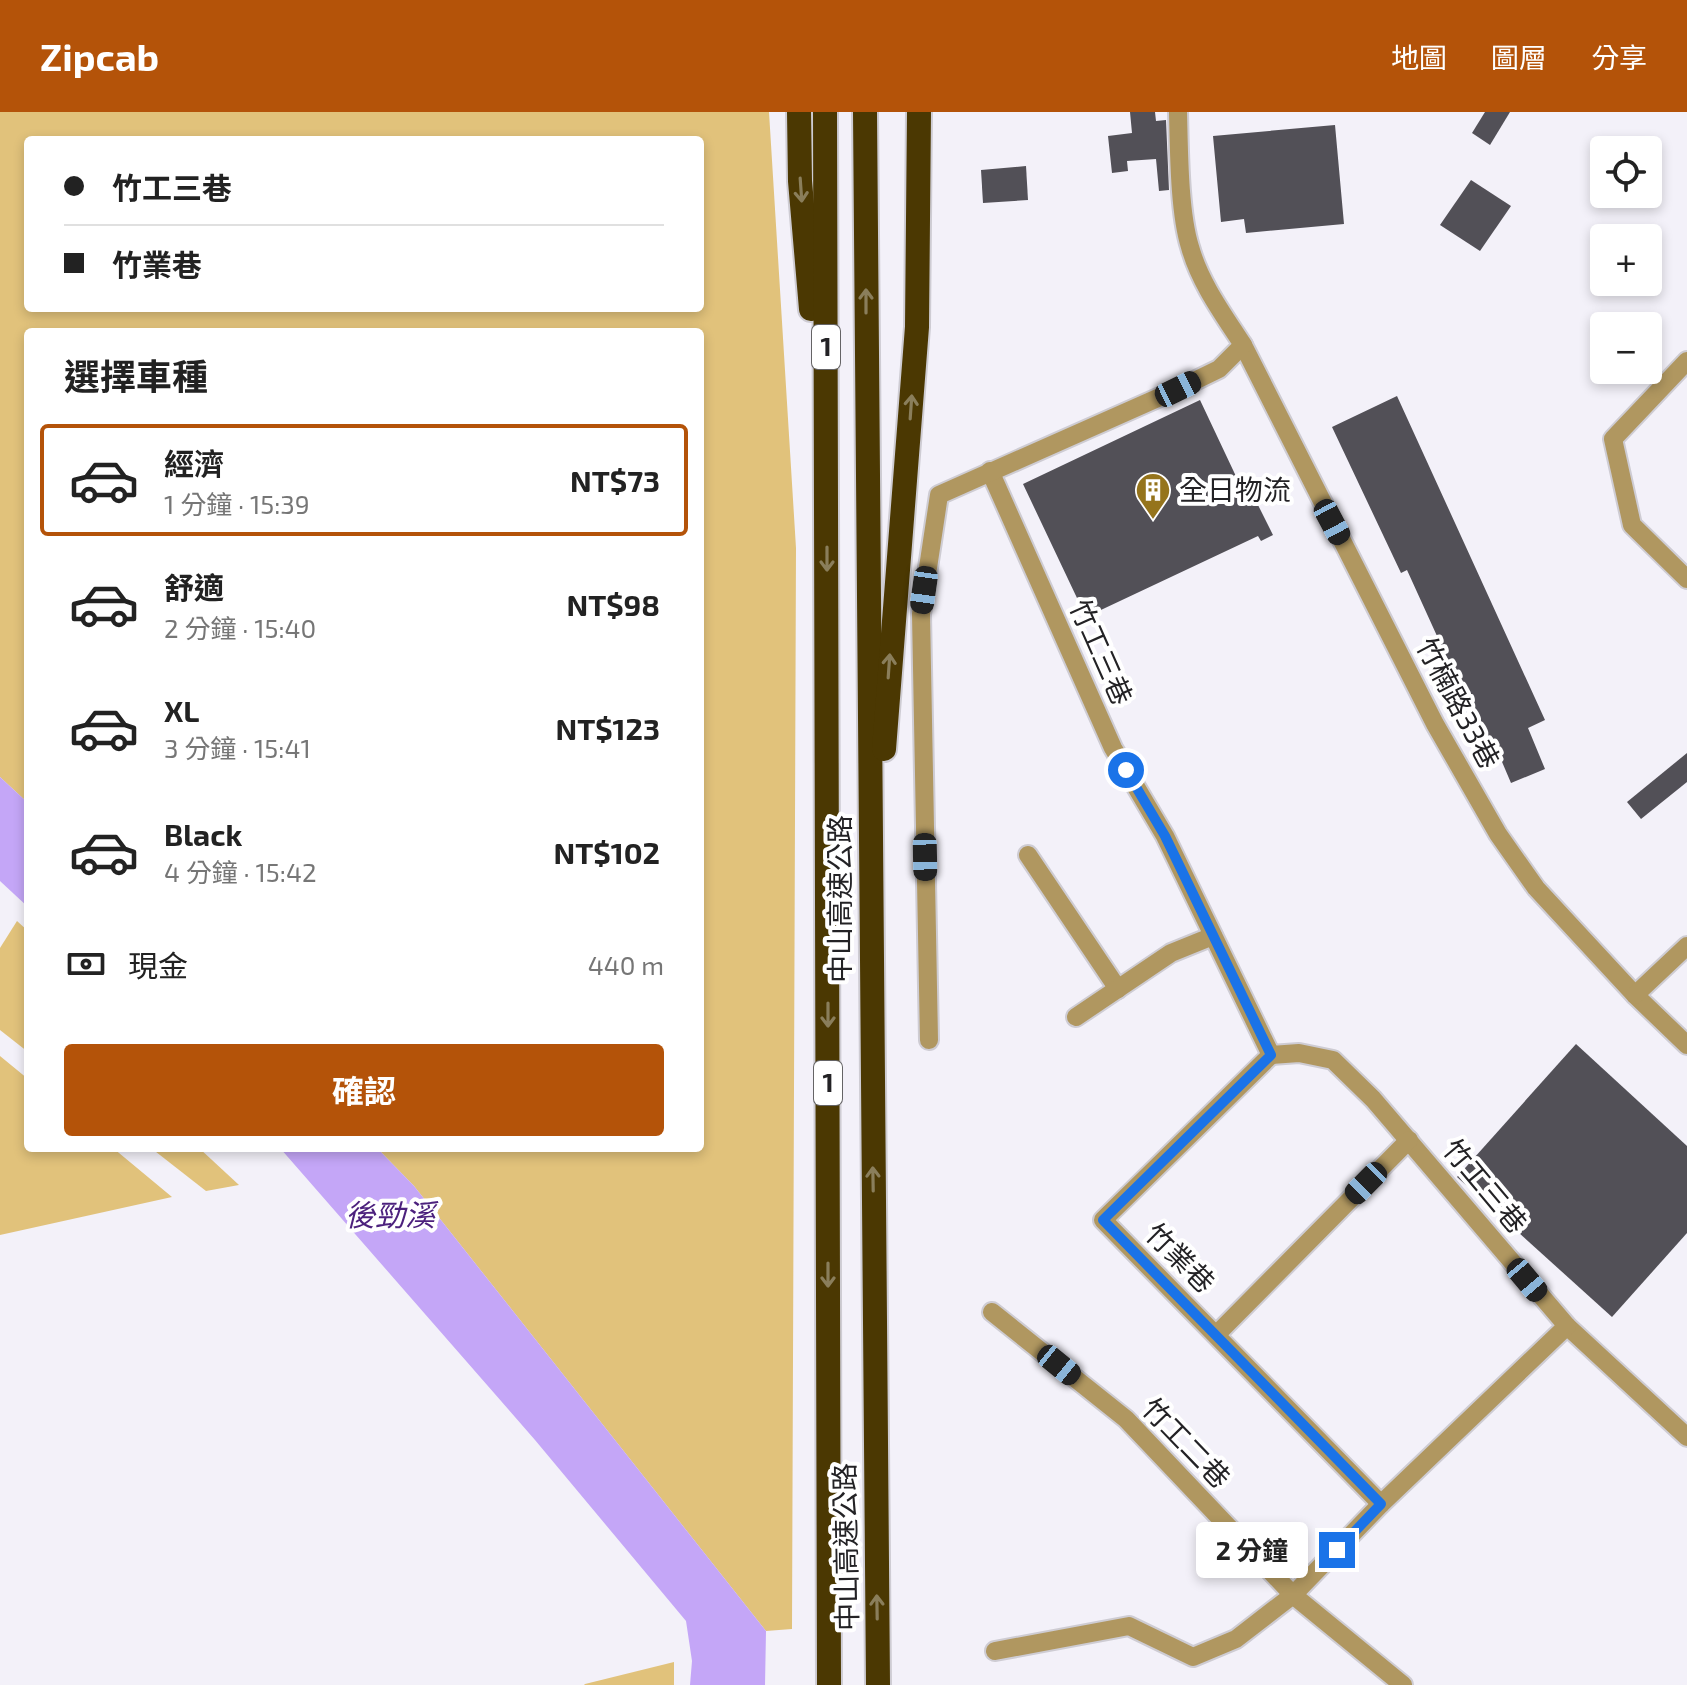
<!DOCTYPE html>
<html lang="zh-TW">
<head>
<meta charset="utf-8">
<style>
	:root { --surface:#fff; --page:#f6f6f6; --text:#222; --muted:#767676; --line:#e0e0e0; --accent:#b45309 }
	body { margin:0; font-family:"Exo 2","Noto Sans TC",sans-serif; background:var(--page); color:var(--text); height:100vh; display:flex; flex-direction:column; font-size:30px; white-space:nowrap }
	* { box-sizing:border-box; margin:0 }
	p { font-size:26px; color:var(--muted) }
	.icon { flex:none; width:44px; height:44px; fill:none; stroke:currentColor; stroke-width:2; stroke-linecap:round; stroke-linejoin:round }
	.map { position:relative; flex:1; overflow:hidden }
	.details { position:absolute; left:24px; top:216px; width:680px; height:824px; display:flex; flex-direction:column; background:var(--surface); border-radius:8px; box-shadow:0 4px 12px #0003 }
	.details>* { flex:none }
	.guide { position:absolute; left:24px; top:24px; width:680px; height:176px; border-radius:8px; box-shadow:0 4px 12px #0003; display:grid; align-content:center; height:176px; padding:0 40px; background:var(--surface) }
	.buttons { position:absolute; left:1590px; top:24px; display:grid; gap:16px }
	.buttons a { display:grid; place-items:center; width:72px; height:72px; border-radius:8px; background:var(--surface); box-shadow:0 4px 12px #0003; font-size:40px }
	.end { position:absolute; width:36px; height:36px; margin:-18px; border:10px solid #1a73e8; background:#fff; box-shadow:0 0 0 4px #fff }
	.from { border-radius:50% }
	.bubble { position:absolute; height:56px; border-radius:8px; background:var(--surface); box-shadow:0 4px 12px #0003; font-size:26px; font-weight:700; line-height:56px; text-align:center }
	.car { position:absolute; width:24px; height:48px; margin:-24px -12px; border-radius:10px; box-shadow:0 0 6px 2px #0007; background:linear-gradient(#222 24%,#8ab4d8 0 40%,#222 0 76%,#8ab4d8 0 86%,#222 0) }
	.guide b { display:flex; align-items:center; gap:28px; height:76px; font-size:30px }
	.guide b+b { border-top:2px solid var(--line) }
	.guide i { width:20px; height:20px; background:var(--text) }
	ul { padding:0; list-style:none }
	li { display:flex; align-items:center; gap:24px; height:112px; margin:0 16px 12px; padding:0 24px; border:4px solid transparent; border-radius:8px }
	li div { flex:1 }
	li b { display:block; font-size:30px }
	li em { font-style:normal; font-weight:700 }
	li.active { border-color:var(--accent) }
	li>.icon { width:72px; height:72px; stroke-width:1.5 }
	h2 { padding:0 40px; font-size:36px; line-height:96px }
	.pay { display:flex; align-items:center; gap:20px; height:88px; padding:0 40px; font-size:30px }
	.pay p { margin-inline-start:auto }
	.button { display:flex; gap:16px; margin-top:auto; padding:16px 40px }
	.button a { flex:1; height:92px; border-radius:8px; background:var(--accent); color:#fff; font-size:32px; font-weight:700; line-height:92px; text-align:center }
	header { display:flex; align-items:center; gap:48px; box-sizing:border-box; height:112px; padding:0 40px; background:var(--accent); color:#fff }
	header strong { font-size:38px }
	nav { display:flex; gap:44px; margin-inline-start:auto; font-size:28px }
	.map>svg:first-child { display:block }
	.green { fill:#e1c27b; fill-rule:evenodd }
	.water { fill:#c4a6f7 }
	.building { fill:#525057 }
	.lines { fill:none; stroke-linecap:round; stroke-linejoin:round }
	.minor-casing { stroke:#ceccd3; stroke-width:22 }
	.motorway-casing { stroke:#ceccd3; stroke-width:28 }
	.minor { stroke:#b09760; stroke-width:18 }
	.motorway { stroke:#4b3802; stroke-width:24 }
	.oneway { stroke:#8a7e5b }
	.route { stroke:#1a73e8; stroke-width:10 }
	.labels { text-anchor:middle; stroke-width:8; stroke-linejoin:round; paint-order:stroke }
	.shield { fill:#fff; stroke:#656466; stroke-width:2 }
	.shield-label { font-size:26px; font-weight:bold; fill:#232225 }
	.poi-label { font-size:28px; fill:#232225; stroke:#fff; text-anchor:start }
	.street-label { font-size:28px; fill:#232225; stroke:#fff }
	.water-label { font-size:30px; font-style:italic; fill:#4c217d; stroke:#fff }
</style>
</head>
<body>
<header>
<strong>Zipcab</strong>
<nav><a>地圖</a><a>圖層</a><a>分享</a></nav>
</header>
<div class="map">
<svg width="1687" height="1573" viewBox="0 0 1687 1573">
	<rect width="100%" height="100%" fill="#f3f1f9"/>
	<g class="green">
		<path d="M0 0H769L796 436 792 1517 766 1519 414 1074 377 1036H700V220H28V691L0 665ZM28 28H700V196H28Z"/>
		<polygon points="17,809 28,819 28,940 0,918 0,836"/>
		<polygon points="0,944 28,967 28,1036 113,1036 172,1085 0,1123"/>
		<polygon points="151,1036 199,1036 239,1073 206,1079"/>
		<polygon points="674,1550 674,1573 584,1573 585,1572"/>
	</g>
	<g class="water">
		<polygon points="0,665 28,691 28,795 0,769"/>
		<polygon points="280,1036 377,1036 414,1074 766,1519 765,1573 690,1573 692,1549 686,1509 535,1328"/>
	</g>
	<g class="building">
		<polygon points="1130,0 1155,0 1156,9 1166,8 1169,78 1159,79 1156,47 1127,49 1128,59 1112,61 1108,24 1132,21"/>
		<polygon points="1485,0 1510,0 1490,33 1472,21"/>
		<polygon points="1335,13 1344,112 1246,121 1244,107 1221,110 1213,24"/>
		<polygon points="1026,54 1028,88 983,91 981,58"/>
		<polygon points="1471,68 1511,94 1480,139 1440,113"/>
		<polygon points="1397,284 1545,608 1528,616 1545,657 1511,671 1494,631 1487,634 1407,458 1401,461 1332,315"/>
		<polygon points="1200,288 1250,394 1257,391 1273,423 1261,429 1258,424 1086,505 1023,372"/>
		<polygon points="1687,641 1687,670 1641,707 1627,690"/>
		<polygon points="1576,932 1687,1034 1687,1121 1612,1205 1457,1065"/>
	</g>
	<g class="lines">
		<g class="minor-casing">
			<g id="minor">
				<polyline points="1243,233 1435,612 1498,722 1536,776 1635,883 1687,933"/>
				<polyline points="1687,249 1613,327 1632,413 1687,467"/>
				<polyline points="990,359 1113,636 1165,724 1271,943"/>
				<polyline points="1028,743 1118,877"/>
				<polyline points="1635,883 1687,834"/>
				<polyline points="1076,905 1171,841 1213,824"/>
				<path d="M929 928 921 502 939 383 1178 277 1219 257 1243 233C1223 202 1200 171 1190 135 1179 100 1179 38 1178 0"/>
				<polyline points="1271,943 1103,1108 1381,1392"/>
				<polyline points="1271,943 1299,941 1333,948 1373,987 1567,1214 1687,1325"/>
				<polyline points="992,1200 1126,1307 1293,1483 1403,1573"/>
				<polyline points="1217,1222 1409,1028"/>
				<polyline points="995,1539 1129,1514 1193,1545 1236,1527 1293,1483 1381,1392 1567,1214"/>
			</g>
		</g>
		<g class="motorway-casing">
			<g id="motorway">
				<polyline points="799,0 800,69 811,197"/>
				<polyline points="825,0 829,1573"/>
				<polyline points="865,0 878,1573"/>
				<polyline points="884,637 917,215 919,0"/>
			</g>
		</g>
		<use href="#minor" class="minor"/>
		<use href="#motorway" class="motorway"/>
	</g>
	<defs><path id="oneway-shaft" d="M-6 0H5M1.5-3L5.5 0L1.5 3" fill="none" stroke-width="1.6" stroke-linecap="round" stroke-linejoin="round" transform="scale(2)"/></defs>
	<g class="oneway">
		<use href="#oneway-shaft" transform="translate(801 78) rotate(86)"/>
		<use href="#oneway-shaft" transform="translate(866 189) rotate(-90)"/>
		<use href="#oneway-shaft" transform="translate(911 295) rotate(-86)"/>
		<use href="#oneway-shaft" transform="translate(827 447) rotate(90)"/>
		<use href="#oneway-shaft" transform="translate(889 554) rotate(-86)"/>
		<use href="#oneway-shaft" transform="translate(828 903) rotate(90)"/>
		<use href="#oneway-shaft" transform="translate(873 1067) rotate(-91)"/>
		<use href="#oneway-shaft" transform="translate(828 1163) rotate(90)"/>
		<use href="#oneway-shaft" transform="translate(877 1495) rotate(-91)"/>
	</g>
	<g class="lines">
		<polyline class="route" points="1126,658 1165,724 1271,943 1103,1108 1381,1392 1337,1438"/>
	</g>
	<defs>
		<g id="building-pin" transform="scale(1.8)"><path d="M0 17L-7.5 6A9.5 9.5 0 1 1 7.5 6Z" fill="#95741c" stroke="#fff"/><path d="M-4-6H4V6H1V3H-1V6H-4ZM-2.5-4.3h1.7v1.8h-1.7ZM.8-4.3h1.7v1.8H.8ZM-2.5-1h1.7V.8h-1.7ZM.8-1h1.7V.8H.8Z" fill="#fff"/></g>
	</defs>
	<g fill-rule="evenodd">
		<use href="#building-pin" x="1153" y="378"/>
	</g>
	<g class="labels">
		<g class="shield">
			<rect x="812" y="213" width="28" height="44" rx="6"/>
			<rect x="814" y="949" width="28" height="44" rx="6"/>
		</g>
		<g class="shield-label">
			<text x="826" y="244">1</text>
			<text x="828" y="980">1</text>
		</g>
		<g class="poi-label">
			<text x="1179" y="388">全日物流</text>
		</g>
		<g class="street-label">
			<text transform="translate(1101 540) rotate(66)" y="10">竹工三巷</text>
			<text transform="translate(1458 591) rotate(62)" y="10">竹楠路33巷</text>
			<text transform="translate(840 787) rotate(-90)" y="10">中山高速公路</text>
			<text transform="translate(1485 1074) rotate(50)" y="10">竹工三巷</text>
			<text transform="translate(1180 1146) rotate(45)" y="10">竹業巷</text>
			<text transform="translate(1186 1331) rotate(46)" y="10">竹工二巷</text>
			<text transform="translate(846 1435) rotate(-91)" y="10">中山高速公路</text>
		</g>
		<g class="water-label">
			<text x="390" y="1114">後勁溪</text>
		</g>
	</g>
</svg>
<div class="buttons">
<a><svg class="icon" aria-label="locate" viewBox="0 0 24 24"><circle cx="12" cy="12" r="6"/><path d="M12 2v4M12 18v4M2 12h4M18 12h4"/></svg></a>
<a>+</a>
<a>−</a>
</div>
<i class="end from" style="left:1126px;top:658px"></i>
<i class="end" style="left:1337px;top:1438px"></i>
<div class="bubble" style="left:1196px;top:1410px;width:112px">2 分鐘</div>
<i class="car" style="left:1178px;top:277px;rotate:64deg"></i>
<i class="car" style="left:1332px;top:410px;rotate:152deg"></i>
<i class="car" style="left:924px;top:478px;rotate:188deg"></i>
<i class="car" style="left:925px;top:745px;rotate:179deg"></i>
<i class="car" style="left:1366px;top:1071px;rotate:225deg"></i>
<i class="car" style="left:1527px;top:1168px;rotate:140deg"></i>
<i class="car" style="left:1059px;top:1253px;rotate:129deg"></i>
<div class="guide">
<b><i class="from"></i>竹工三巷</b>
<b><i></i>竹業巷</b>
</div>
<section class="details">
<h2>選擇車種</h2>
<ul>
<li class="active"><svg class="icon" aria-label="car" viewBox="0 0 24 24"><path d="M5 17H2v-5l4-1 3-4h7l3 4 3 1v5h-3M9 17h6M6 11h13"/><circle cx="7" cy="17" r="2"/><circle cx="17" cy="17" r="2"/></svg><div><b>經濟</b><p>1 分鐘 · 15:39</p></div><em>NT$73</em></li>
<li><svg class="icon" aria-label="car" viewBox="0 0 24 24"><path d="M5 17H2v-5l4-1 3-4h7l3 4 3 1v5h-3M9 17h6M6 11h13"/><circle cx="7" cy="17" r="2"/><circle cx="17" cy="17" r="2"/></svg><div><b>舒適</b><p>2 分鐘 · 15:40</p></div><em>NT$98</em></li>
<li><svg class="icon" aria-label="car" viewBox="0 0 24 24"><path d="M5 17H2v-5l4-1 3-4h7l3 4 3 1v5h-3M9 17h6M6 11h13"/><circle cx="7" cy="17" r="2"/><circle cx="17" cy="17" r="2"/></svg><div><b>XL</b><p>3 分鐘 · 15:41</p></div><em>NT$123</em></li>
<li><svg class="icon" aria-label="car" viewBox="0 0 24 24"><path d="M5 17H2v-5l4-1 3-4h7l3 4 3 1v5h-3M9 17h6M6 11h13"/><circle cx="7" cy="17" r="2"/><circle cx="17" cy="17" r="2"/></svg><div><b>Black</b><p>4 分鐘 · 15:42</p></div><em>NT$102</em></li>
</ul>
<div class="pay"><svg class="icon" aria-label="cash" viewBox="0 0 24 24"><path d="M3 7h18v10H3z"/><circle cx="12" cy="12" r="2"/></svg>現金<p>440 m</p></div>
<div class="button"><a>確認</a></div>
</section>
</div>
</body>
</html>
